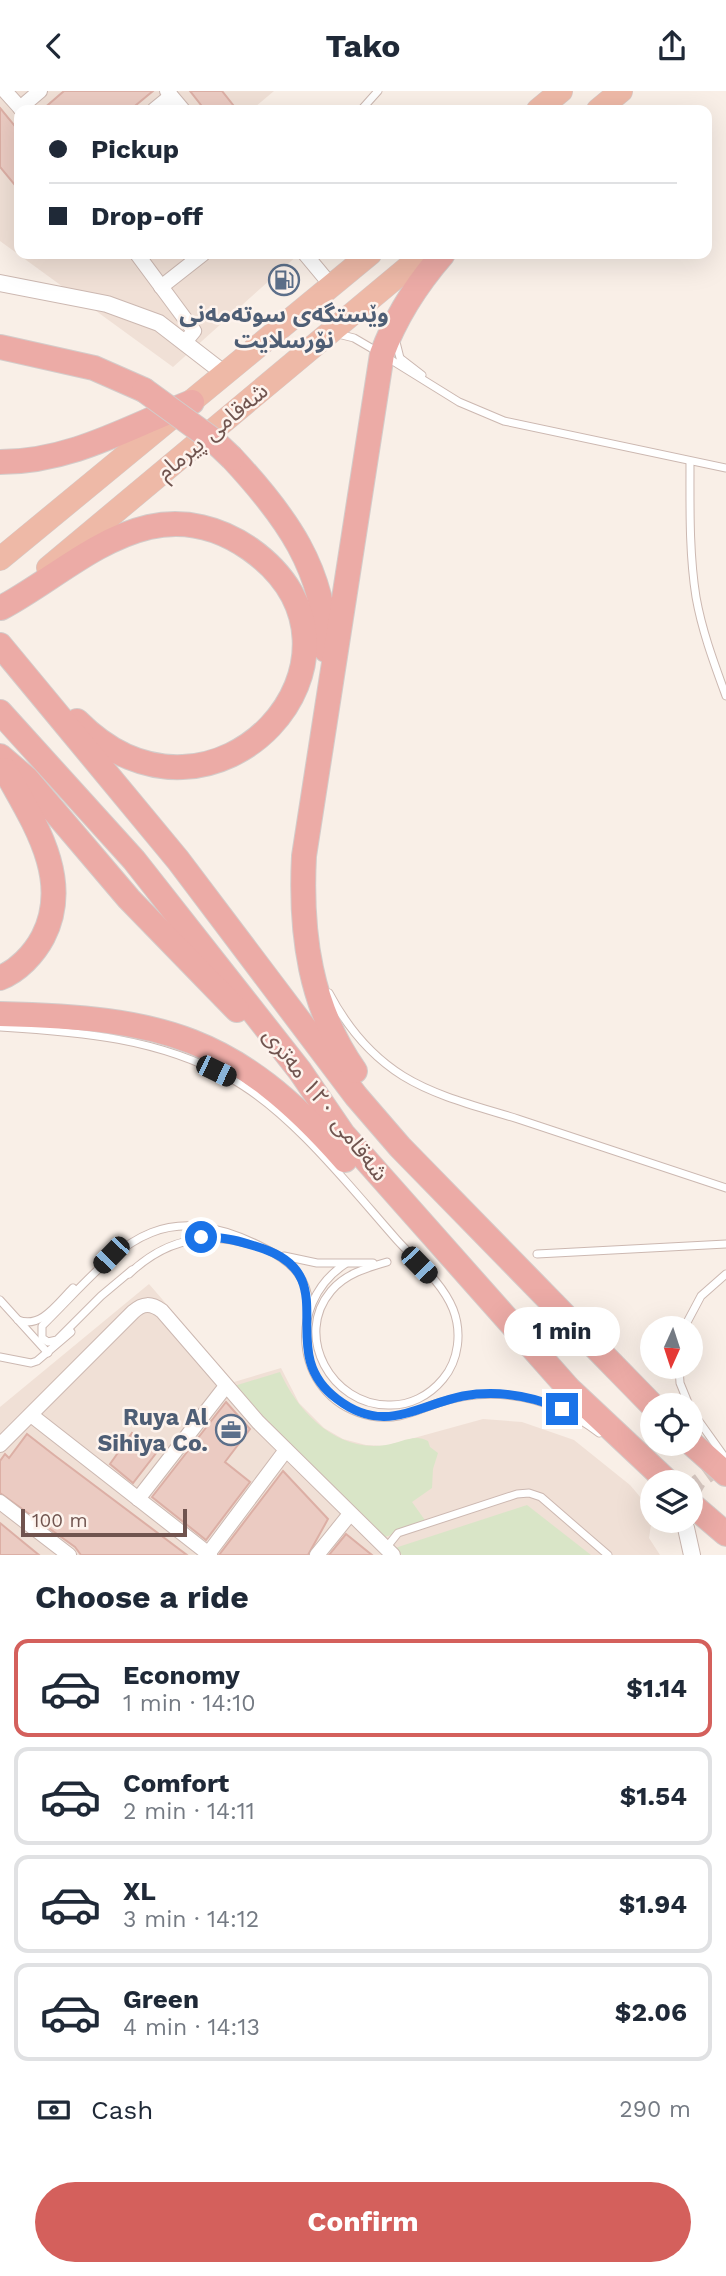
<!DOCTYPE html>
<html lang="en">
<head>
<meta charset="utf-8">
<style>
	:root { --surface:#fff; --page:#f6f6f7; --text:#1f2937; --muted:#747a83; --line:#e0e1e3; --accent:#d4605c }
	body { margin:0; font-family:"Work Sans","Noto Sans Arabic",sans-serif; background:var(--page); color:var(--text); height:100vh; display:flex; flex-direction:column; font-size:26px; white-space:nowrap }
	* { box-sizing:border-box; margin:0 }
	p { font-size:23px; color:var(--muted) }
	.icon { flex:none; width:38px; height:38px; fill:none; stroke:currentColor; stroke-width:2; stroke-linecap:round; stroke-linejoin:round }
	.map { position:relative; height:1464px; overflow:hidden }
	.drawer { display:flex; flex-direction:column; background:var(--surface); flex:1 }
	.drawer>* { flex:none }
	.guide { position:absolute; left:14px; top:14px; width:698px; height:154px; border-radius:14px; box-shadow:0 7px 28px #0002; display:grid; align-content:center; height:154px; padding:0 35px; background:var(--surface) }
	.needle { width:46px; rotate:183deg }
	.tools { position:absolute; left:640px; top:1225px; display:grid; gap:14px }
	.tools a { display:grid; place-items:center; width:63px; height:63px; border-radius:50%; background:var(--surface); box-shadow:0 7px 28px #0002; font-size:35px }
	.scale { position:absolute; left:21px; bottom:18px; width:166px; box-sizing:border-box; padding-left:7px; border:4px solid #70544f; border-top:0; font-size:19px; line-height:24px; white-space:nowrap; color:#70544f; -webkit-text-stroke:5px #fdf3ed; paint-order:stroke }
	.end { position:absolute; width:32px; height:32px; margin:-16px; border:9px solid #1a73e8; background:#fff; box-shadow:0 0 0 4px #fff }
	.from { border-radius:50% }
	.bubble { position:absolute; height:49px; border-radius:24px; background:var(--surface); box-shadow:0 7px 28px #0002; font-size:23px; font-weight:700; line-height:49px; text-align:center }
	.car { position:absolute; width:21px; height:42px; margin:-21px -10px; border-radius:9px; box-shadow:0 0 5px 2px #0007; background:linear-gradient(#222 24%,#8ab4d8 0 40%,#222 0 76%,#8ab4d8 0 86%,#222 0) }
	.guide b { display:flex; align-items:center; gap:24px; height:66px; font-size:26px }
	.guide b+b { border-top:2px solid var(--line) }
	.guide i { width:18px; height:18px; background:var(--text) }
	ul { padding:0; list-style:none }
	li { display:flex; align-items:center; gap:21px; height:98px; margin:0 14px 10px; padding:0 21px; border:4px solid var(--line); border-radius:14px }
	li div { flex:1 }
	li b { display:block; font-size:26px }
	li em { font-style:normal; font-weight:700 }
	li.selected { border-color:var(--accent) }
	li>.icon { width:63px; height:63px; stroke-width:1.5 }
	h2 { padding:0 35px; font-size:32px; line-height:84px }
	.pay { display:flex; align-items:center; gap:18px; height:77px; padding:0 35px; font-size:26px }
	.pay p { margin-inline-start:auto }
	.button { display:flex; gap:14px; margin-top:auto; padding:14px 35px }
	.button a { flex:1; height:80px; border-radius:42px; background:var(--accent); color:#fff; font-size:28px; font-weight:700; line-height:80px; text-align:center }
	header { display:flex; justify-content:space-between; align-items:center; height:91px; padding:0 35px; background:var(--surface); font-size:32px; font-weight:700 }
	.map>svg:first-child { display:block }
	.residential { fill:#f0e0d6 }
	.green { fill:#d9e5c7 }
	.building { fill:#ebcbc2; stroke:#dcafa5; stroke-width:2 }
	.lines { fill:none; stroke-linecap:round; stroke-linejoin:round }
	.tertiary-tunnel { stroke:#d7c8c1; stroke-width:16; stroke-dasharray:16 8; stroke-linecap:butt }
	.service-casing { stroke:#ccb8b1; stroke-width:9 }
	.minor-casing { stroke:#ccb8b1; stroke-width:16 }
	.tertiary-casing { stroke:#ccb8b1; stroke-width:18 }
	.trunk-casing { stroke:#d4ccca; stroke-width:24 }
	.motorway-casing { stroke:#d4ccca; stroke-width:26 }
	.service { stroke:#fff; stroke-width:7 }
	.minor { stroke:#fff; stroke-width:14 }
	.tertiary { stroke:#fff; stroke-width:16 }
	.trunk { stroke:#eeb9a7; stroke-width:23 }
	.motorway { stroke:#ecaba6; stroke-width:24 }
	.motorway-bridge-casing { stroke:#d4ccca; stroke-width:26; stroke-linecap:butt }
	.motorway-bridge { stroke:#ecaba6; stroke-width:24 }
	.route { stroke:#1a73e8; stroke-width:9 }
	.labels { text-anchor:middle; stroke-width:5; stroke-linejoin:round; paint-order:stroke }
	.service-label { font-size:23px; font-weight:bold; fill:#4e5e75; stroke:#fdf3ed }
	.street-label { font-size:23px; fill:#70544f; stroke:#fdf3ed }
</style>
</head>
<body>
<header><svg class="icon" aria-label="back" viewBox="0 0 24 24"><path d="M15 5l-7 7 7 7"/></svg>Tako<svg class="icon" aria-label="share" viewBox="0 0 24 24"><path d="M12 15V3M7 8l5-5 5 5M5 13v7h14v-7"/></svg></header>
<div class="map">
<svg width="726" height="1464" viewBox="0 0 726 1464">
	<rect width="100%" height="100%" fill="#f9efe7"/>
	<g class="residential">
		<polygon points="0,0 274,0 255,16 258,19 19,19 19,163 299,163 173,276 0,150"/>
		<polygon points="149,1193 234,1291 281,1277 299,1312 324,1337 343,1348 366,1354 385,1355 483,1328 522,1331 574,1349 630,1394 653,1421 649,1447 660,1464 0,1464 0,1316"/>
	</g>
	<g class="green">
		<path d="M280 1281C298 1321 337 1362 386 1354 400 1352 415 1342 428 1350L430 1356 438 1362 433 1378 432 1397 412 1411 427 1432 382 1447 234 1295Z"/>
		<polygon points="527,1414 591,1464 402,1464 395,1457"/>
	</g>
	<g class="building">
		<polygon points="64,0 153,0 130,19 42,19"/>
		<polygon points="190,0 222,0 237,19 205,19"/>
		<polygon points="0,17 19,40 19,99 0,76"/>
		<polygon points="226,1311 250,1338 225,1371 250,1391 206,1449 152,1406"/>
		<polygon points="132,1342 157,1361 133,1392 110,1373"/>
		<polygon points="27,1343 54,1364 187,1464 81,1464 75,1456 0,1402 0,1370 5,1363 9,1367"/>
		<polygon points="283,1380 328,1428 308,1464 219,1464"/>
		<polygon points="0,1432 17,1446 39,1464 0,1464"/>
		<polygon points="346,1443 372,1464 329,1464"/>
	</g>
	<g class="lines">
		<polyline class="tertiary-tunnel" points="691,1403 698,1391 724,1372"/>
		<g class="service-casing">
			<g id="service">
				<polyline points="361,19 378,0"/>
				<polyline points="338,243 354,247 378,261"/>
				<polyline points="396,251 400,267 422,284"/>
				<polyline points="388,267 459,311 504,330 726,377"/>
				<path d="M690 371C690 416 689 462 696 506 702 540 714 572 726 605"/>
				<path d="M329 902C347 936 371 965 403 985 437 1006 480 1016 518 1028 587 1051 657 1074 726 1097"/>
				<path d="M0 936C81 941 158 947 230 987 291 1020 351 1097 397 1149 416 1170 442 1191 453 1218 462 1241 459 1269 443 1288 429 1305 409 1315 388 1314 332 1314 293 1245 331 1200 345 1183 366 1177 387 1171"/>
				<polyline points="537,1163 726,1153"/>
				<polyline points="284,1165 317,1172 373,1172"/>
				<path d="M345 1173C283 1214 296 1310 371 1325 397 1330 415 1320 438 1312 496 1293 552 1306 599 1342"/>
				<path d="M132 1179 101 1205 57 1249 48 1251 42 1247V1235C115 1163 153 1099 266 1158 290 1170 307 1185 309 1214"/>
				<path d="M129 1183C163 1150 204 1140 249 1153"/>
				<polyline points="0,1209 48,1262"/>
				<path d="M18 1229C41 1238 57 1213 73 1197"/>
				<polyline points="684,1237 701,1205 726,1183"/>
				<polyline points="0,1266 31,1272 37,1270 71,1241"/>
				<polyline points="679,1276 680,1292 689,1314"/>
				<polyline points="691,1319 726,1368"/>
				<polyline points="390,1452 398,1442 517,1403 529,1402 541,1406 608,1464"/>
			</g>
		</g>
		<g class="minor-casing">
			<g id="minor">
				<polyline points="5,0 22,19"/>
				<polyline points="167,0 183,19"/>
				<polyline points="20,17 40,0"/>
				<polyline points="154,19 171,5"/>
				<polyline points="137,163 194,240 185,251"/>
				<polyline points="305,163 330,193"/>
				<polyline points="161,196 203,163"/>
				<polyline points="31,1324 210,1464"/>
				<path d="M0 1354 133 1221C143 1212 151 1212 162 1220L258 1331 393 1464"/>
				<polyline points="138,1408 226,1295"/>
				<polyline points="0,1411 69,1464"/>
				<polyline points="208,1463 286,1359"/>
				<polyline points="317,1464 350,1423"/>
			</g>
		</g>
		<g class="tertiary-casing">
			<g id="tertiary">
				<polyline points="0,192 107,213 159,232 225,283"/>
				<polyline points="686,1437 692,1464"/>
			</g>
		</g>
		<g class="trunk-casing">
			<g id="trunk">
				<polyline points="538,19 561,0"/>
				<polyline points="598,19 621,0"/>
				<polyline points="0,468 370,163"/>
				<polyline points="48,477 424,163"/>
			</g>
		</g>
		<g class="motorway-casing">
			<g id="motorway">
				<polyline points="0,256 94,277 144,299"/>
				<path d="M232 367C285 424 326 479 326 559"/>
				<path d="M0 371C71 371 129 336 192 311"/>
				<path d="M1 517C50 491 94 449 149 436 185 428 220 437 250 458 398 563 214 768 77 630"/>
				<polyline points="0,554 178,769 356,1005 400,1056 653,1315"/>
				<polyline points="0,621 134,769 300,980 343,1043 569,1298 668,1391"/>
				<polyline points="0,665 27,688 129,808 237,919"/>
				<path d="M0 887C18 880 34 863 43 846 73 788 33 730 5 679"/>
				<path d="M0 923C162 927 235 944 345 1069"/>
				<path d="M355 980C310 916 300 843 304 765L382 263C396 225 416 194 443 163"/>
				<polyline points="691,1352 726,1383"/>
				<polyline points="691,1413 726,1443"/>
			</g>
		</g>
		<use href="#service" class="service"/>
		<use href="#minor" class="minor"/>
		<use href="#tertiary" class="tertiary"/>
		<use href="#trunk" class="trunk"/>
		<use href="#motorway" class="motorway"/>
		<g class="motorway-bridge-casing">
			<polyline id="motorway-bridge" points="144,299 213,349 232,367"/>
		</g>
		<use href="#motorway-bridge" class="motorway-bridge"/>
	</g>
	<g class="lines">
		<path class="route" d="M201 1146C223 1145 243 1151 264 1158 346 1187 272 1260 337 1308 384 1344 415 1315 463 1305 497 1299 531 1305 562 1318"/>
	</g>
	<defs>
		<g id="fuel-ring" transform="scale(1.575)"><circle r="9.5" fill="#fdf3ed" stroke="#5c6f8a" stroke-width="1.5"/><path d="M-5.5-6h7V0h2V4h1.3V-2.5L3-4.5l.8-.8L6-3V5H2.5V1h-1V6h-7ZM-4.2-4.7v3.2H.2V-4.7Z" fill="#5c6f8a"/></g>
		<g id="office-ring" transform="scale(1.575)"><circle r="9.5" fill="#fdf3ed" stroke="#5c6f8a" stroke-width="1.5"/><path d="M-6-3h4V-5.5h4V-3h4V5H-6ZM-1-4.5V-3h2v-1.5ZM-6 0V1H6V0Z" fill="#5c6f8a"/></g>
	</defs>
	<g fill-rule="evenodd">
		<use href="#fuel-ring" x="284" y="189"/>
		<use href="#office-ring" x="231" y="1339"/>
	</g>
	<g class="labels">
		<g class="service-label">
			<text x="284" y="231">وێستگەی سوتەمەنی<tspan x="284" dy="26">نۆرسلایت</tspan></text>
			<text x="208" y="1334" text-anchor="end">Ruya Al<tspan x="208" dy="26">Sihiya Co.</tspan></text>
		</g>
		<g class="street-label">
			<text transform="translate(212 340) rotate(-40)" y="8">شەقامی پیرمام</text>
			<text transform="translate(326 1013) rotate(52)" y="8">شەقامی ١٢٠ مەتری</text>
		</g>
	</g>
</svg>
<div class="tools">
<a><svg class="needle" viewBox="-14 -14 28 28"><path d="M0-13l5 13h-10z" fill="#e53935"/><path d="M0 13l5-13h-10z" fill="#747a83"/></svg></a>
<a><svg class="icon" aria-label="locate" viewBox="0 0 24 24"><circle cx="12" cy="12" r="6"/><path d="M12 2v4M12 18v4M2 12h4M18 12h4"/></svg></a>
<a><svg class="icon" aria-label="layers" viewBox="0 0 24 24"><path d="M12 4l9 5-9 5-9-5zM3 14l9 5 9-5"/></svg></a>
</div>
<div class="scale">100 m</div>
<i class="end from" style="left:201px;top:1146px"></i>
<i class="end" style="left:562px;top:1318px"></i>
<div class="bubble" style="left:504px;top:1216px;width:116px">1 min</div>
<i class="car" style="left:216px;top:980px;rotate:116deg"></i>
<i class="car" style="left:111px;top:1164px;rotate:224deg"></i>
<i class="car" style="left:419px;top:1174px;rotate:136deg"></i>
<div class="guide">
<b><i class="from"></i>Pickup</b>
<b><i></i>Drop-off</b>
</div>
</div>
<section class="drawer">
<h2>Choose a ride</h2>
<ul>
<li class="selected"><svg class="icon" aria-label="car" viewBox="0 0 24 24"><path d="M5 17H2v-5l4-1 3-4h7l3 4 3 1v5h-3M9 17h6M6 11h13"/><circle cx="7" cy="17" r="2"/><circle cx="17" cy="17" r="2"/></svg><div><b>Economy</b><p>1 min · 14:10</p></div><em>$1.14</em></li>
<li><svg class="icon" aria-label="car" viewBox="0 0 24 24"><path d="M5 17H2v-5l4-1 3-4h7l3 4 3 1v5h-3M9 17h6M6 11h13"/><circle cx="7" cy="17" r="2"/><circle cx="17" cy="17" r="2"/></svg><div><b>Comfort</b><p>2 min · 14:11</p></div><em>$1.54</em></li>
<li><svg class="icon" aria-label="car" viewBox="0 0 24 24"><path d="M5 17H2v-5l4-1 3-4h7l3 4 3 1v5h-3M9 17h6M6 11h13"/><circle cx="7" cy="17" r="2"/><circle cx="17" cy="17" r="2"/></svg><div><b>XL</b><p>3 min · 14:12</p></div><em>$1.94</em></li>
<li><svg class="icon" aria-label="car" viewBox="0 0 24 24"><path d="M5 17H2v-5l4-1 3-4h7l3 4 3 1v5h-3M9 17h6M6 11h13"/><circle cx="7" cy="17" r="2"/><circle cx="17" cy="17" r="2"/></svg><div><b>Green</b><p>4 min · 14:13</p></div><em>$2.06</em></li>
</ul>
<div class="pay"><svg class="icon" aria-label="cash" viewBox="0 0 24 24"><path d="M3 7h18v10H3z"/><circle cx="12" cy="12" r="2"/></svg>Cash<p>290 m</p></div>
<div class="button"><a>Confirm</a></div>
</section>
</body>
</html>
